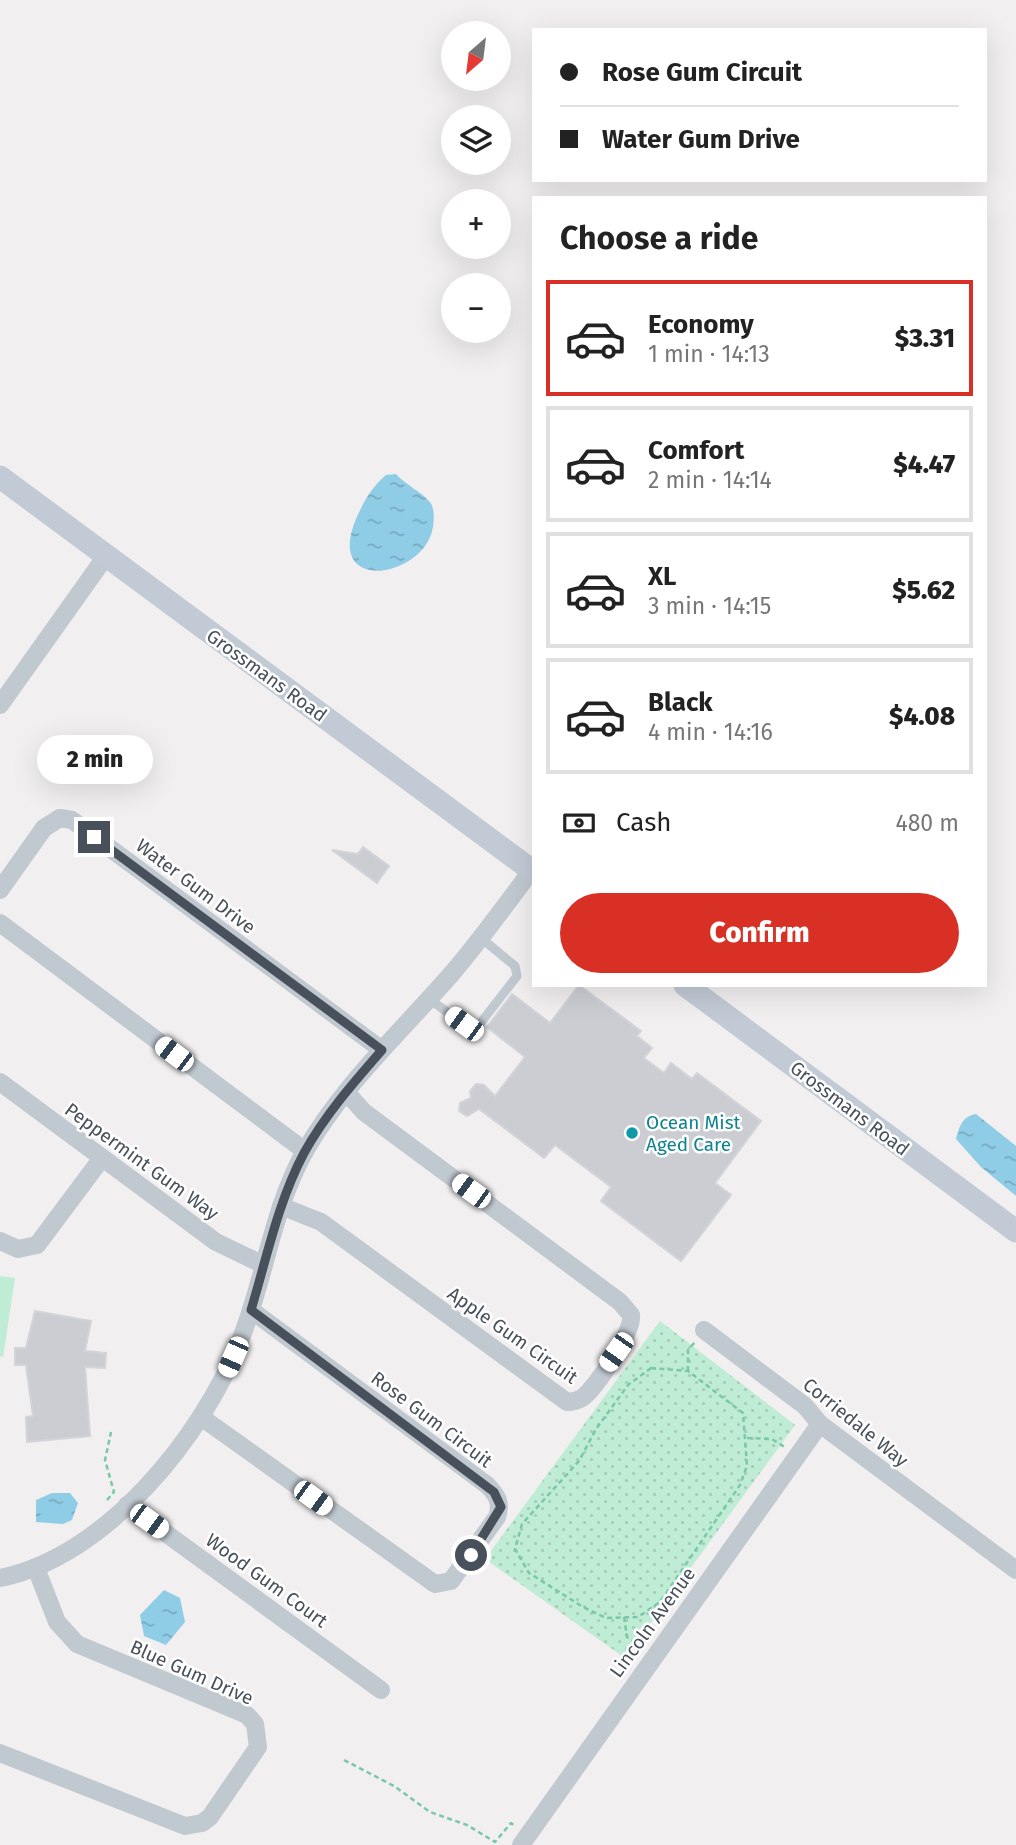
<!DOCTYPE html>
<html lang="en">
<head>
<meta charset="utf-8">
<style>
	:root { --surface:#fff; --page:#f2f2f2; --text:#222; --muted:#767676; --line:#e0e0e0; --accent:#d93025 }
	body { margin:0; font-family:"Fira Sans",sans-serif; background:var(--page); color:var(--text); height:100vh; display:flex; flex-direction:column; font-size:26px; white-space:nowrap }
	* { box-sizing:border-box; margin:0 }
	p { font-size:23px; color:var(--muted) }
	.icon { flex:none; width:38px; height:38px; fill:none; stroke:currentColor; stroke-width:2; stroke-linecap:round; stroke-linejoin:round }
	.map { position:relative; flex:1; overflow:hidden }
	.details { position:absolute; left:532px; top:196px; width:455px; height:791px; display:flex; flex-direction:column; background:var(--surface); border-radius:0px; box-shadow:0 7px 28px #0002 }
	.details>* { flex:none }
	.top-card { position:absolute; left:532px; top:28px; width:455px; height:154px; border-radius:0px; box-shadow:0 7px 28px #0002; display:grid; align-content:center; height:154px; padding:0 28px; background:var(--surface) }
	.needle { width:46px; rotate:208deg }
	.controls { position:absolute; left:441px; top:21px; display:grid; gap:14px }
	.controls a { display:grid; place-items:center; width:70px; height:70px; border-radius:50%; background:var(--surface); box-shadow:0 7px 28px #0002; font-size:35px }
	.end { position:absolute; width:32px; height:32px; margin:-16px; border:9px solid #48505b; background:#fff; box-shadow:0 0 0 4px #fff }
	.from { border-radius:50% }
	.bubble { position:absolute; height:49px; border-radius:24px; background:var(--surface); box-shadow:0 7px 28px #0002; font-size:23px; font-weight:800; line-height:49px; text-align:center }
	.car { position:absolute; width:21px; height:42px; margin:-21px -10px; border-radius:9px; box-shadow:0 0 5px 2px #0007; background:linear-gradient(#fff 24%,#345 0 40%,#fff 0 76%,#345 0 86%,#fff 0) }
	.top-card b { display:flex; align-items:center; gap:24px; height:66px; font-size:26px }
	.top-card b+b { border-top:2px solid var(--line) }
	.top-card i { width:18px; height:18px; background:var(--text) }
	ul { padding:0; list-style:none }
	li { display:flex; align-items:center; gap:21px; height:116px; margin:0 14px 10px; padding:0 14px; border:4px solid var(--line); border-radius:0px }
	li div { flex:1 }
	li b { display:block; font-size:26px }
	li em { font-style:normal; font-weight:800 }
	li.current { border-color:var(--accent) }
	li>.icon { width:63px; height:63px; stroke-width:1.5 }
	h2 { padding:0 28px; font-size:32px; line-height:84px }
	.pay { display:flex; align-items:center; gap:18px; height:77px; padding:0 28px; font-size:26px }
	.pay p { margin-inline-start:auto }
	.action { display:flex; gap:14px; margin-top:auto; padding:14px 28px }
	.action a { flex:1; height:80px; border-radius:42px; background:var(--accent); color:#fff; font-size:28px; font-weight:800; line-height:80px; text-align:center }
	.map>svg:first-child { display:block }
	.green { fill:#bfecd5 }
	.park { fill:url(#park-dots) }
	.water { fill:url(#water-ripples) }
	.building { fill:#cccdd3; stroke:#d3d4da; stroke-width:2 }
	.lines { fill:none; stroke-linecap:round; stroke-linejoin:round }
	.path { stroke:#79c8a8; stroke-width:2.5; stroke-dasharray:5 3.5; stroke-linecap:butt }
	.lane { stroke:#c0c8d0; stroke-width:9 }
	.street { stroke:#c0c8d0; stroke-width:18 }
	.secondary { stroke:#c2cad6; stroke-width:23 }
	.route { stroke:#48505b; stroke-width:9 }
	.culture-dot { fill:#0f9aa8; stroke:#fff; stroke-width:2.5 }
	.labels { text-anchor:middle; stroke-width:5; stroke-linejoin:round; paint-order:stroke }
	.street-label { font-size:19px; fill:#48505b; stroke:#fff }
	.culture-label { font-size:19px; fill:#0d838f; stroke:#fff; text-anchor:start }
</style>
</head>
<body>
<div class="map">
<svg width="1016" height="1845" viewBox="0 0 1016 1845">
	<defs>
		<pattern id="park-dots" width="8" height="8" patternUnits="userSpaceOnUse" patternTransform="scale(1.75)"><rect width="8" height="8" fill="#bfecd5"/><path d="M2 2h.1M6 6h.1" fill="none" stroke="#a6ccb9" stroke-width="1.8" stroke-linecap="round"/></pattern>
		<pattern id="water-ripples" width="26" height="14" patternUnits="userSpaceOnUse" patternTransform="scale(1.75)"><rect width="26" height="14" fill="#8fcde7"/><path d="M2 4q2-2 4 0t4 0M15 11q2-2 4 0t4 0" fill="none" stroke="#77a9be"/></pattern>
	</defs>
	<rect width="100%" height="100%" fill="#f1efef"/>
	<polygon class="green" points="0,1276 15,1278 3,1357 0,1356"/>
	<polygon class="park" points="660,1321 795,1425 625,1658 485,1559"/>
	<g class="water">
		<path d="M396 474C406 485 420 491 429 501 435 507 434 519 433 527 425 578 324 595 356 519 364 501 371 488 386 475Z"/>
		<path d="M976 1114 1016 1146V1196L981 1167 956 1139C959 1126 963 1116 976 1114Z"/>
		<polygon points="52,1493 70,1493 78,1503 72,1520 63,1524 36,1522 36,1500"/>
		<polygon points="164,1590 180,1598 185,1622 166,1645 144,1636 140,1615"/>
	</g>
	<g class="building">
		<polygon points="363,847 389,866 377,883 332,850 358,854"/>
		<polygon points="579,985 641,1031 637,1036 652,1048 644,1058 664,1073 671,1063 692,1079 697,1073 761,1121 715,1183 731,1195 681,1261 601,1201 611,1187 555,1145 544,1158 479,1109 467,1116 459,1111 460,1103 471,1098 470,1091 476,1084 484,1085 495,1096 525,1057 487,1027 512,994 550,1023"/>
		<polygon points="35,1311 91,1321 85,1351 106,1353 105,1368 85,1367 90,1436 27,1442 26,1417 33,1416 26,1365 15,1365 15,1348 26,1348"/>
	</g>
	<g class="lines">
		<g class="path">
			<polygon points="651,1368 688,1371 743,1413 747,1466 740,1485 660,1602 638,1617 606,1618 583,1607 529,1573 515,1549 522,1524 579,1461 596,1429 628,1385"/>
			<polyline points="688,1371 688,1350 695,1342"/>
			<polyline points="747,1438 772,1439 786,1448"/>
			<polyline points="107,1500 114,1492 105,1460 111,1432"/>
			<polyline points="624,1617 627,1637 642,1647"/>
			<polyline points="344,1760 394,1786 430,1812 467,1825 495,1842 511,1823 516,1827"/>
		</g>
		<polyline class="lane" points="429,999 464,1024 479,1025 517,976 515,966 481,938"/>
		<g class="street">
			<polyline points="0,705 106,556"/>
			<polyline points="0,890 44,828 60,818 72,820 382,1050"/>
			<polyline points="0,923 305,1151"/>
			<polyline points="0,1082 216,1242 264,1265"/>
			<path d="M281 1206 321 1222 567 1402C572 1402 577 1401 582 1398 596 1388 634 1331 631 1315L620 1302 364 1112 346 1092"/>
			<polyline points="0,1241 18,1249 37,1245 102,1158"/>
			<polyline points="704,1330 805,1406 820,1424 1016,1570"/>
			<path d="M201 1417 435 1584 451 1581 497 1517C502 1503 497 1495 487 1485L251 1310"/>
			<polyline points="127,1505 381,1690"/>
			<path d="M0 1578C106 1557 202 1437 240 1341 265 1279 272 1210 305 1151 344 1083 403 1030 454 971 481 939 506 905 531 871"/>
			<polyline points="0,1753 185,1826 202,1823 210,1817 258,1747 255,1724 247,1715 77,1644 57,1622 36,1568"/>
			<polyline points="521,1845 820,1424"/>
		</g>
		<g class="secondary">
			<polyline points="0,477 534,872"/>
			<polyline points="685,985 1016,1231"/>
		</g>
	</g>
	<g class="lines">
		<path class="route" d="M94 837 382 1050C354 1082 325 1115 304 1153 278 1202 267 1257 251 1310L494 1492 501 1507 471 1555"/>
	</g>
	<circle class="culture-dot" cx="632" cy="1133" r="7"/>
	<g class="labels">
		<g class="street-label">
			<text transform="translate(267 675) rotate(36)" y="7">Grossmans Road</text>
			<text transform="translate(196 886) rotate(37)" y="7">Water Gum Drive</text>
			<text transform="translate(850 1108) rotate(37)" y="7">Grossmans Road</text>
			<text transform="translate(142 1161) rotate(36)" y="7">Peppermint Gum Way</text>
			<text transform="translate(513 1335) rotate(35)" y="7">Apple Gum Circuit</text>
			<text transform="translate(432 1419) rotate(37)" y="7">Rose Gum Circuit</text>
			<text transform="translate(856 1422) rotate(39)" y="7">Corriedale Way</text>
			<text transform="translate(267 1580) rotate(36)" y="7">Wood Gum Court</text>
			<text transform="translate(652 1622) rotate(-54)" y="7">Lincoln Avenue</text>
			<text transform="translate(192 1672) rotate(24)" y="7">Blue Gum Drive</text>
		</g>
		<g class="culture-label">
			<text x="646" y="1129">Ocean Mist<tspan x="646" dy="22">Aged Care</tspan></text>
		</g>
	</g>
</svg>
<div class="controls">
<a><svg class="needle" viewBox="-14 -14 28 28"><path d="M0-13l5 13h-10z" fill="#e53935"/><path d="M0 13l5-13h-10z" fill="#767676"/></svg></a>
<a><svg class="icon" aria-label="layers" viewBox="0 0 24 24"><path d="M12 4l9 5-9 5-9-5zM3 14l9 5 9-5"/></svg></a>
<a>+</a>
<a>−</a>
</div>
<i class="end from" style="left:471px;top:1555px"></i>
<i class="end" style="left:94px;top:837px"></i>
<div class="bubble" style="left:37px;top:735px;width:116px">2 min</div>
<i class="car" style="left:464px;top:1024px;rotate:306deg"></i>
<i class="car" style="left:174px;top:1054px;rotate:307deg"></i>
<i class="car" style="left:471px;top:1191px;rotate:306deg"></i>
<i class="car" style="left:616px;top:1352px;rotate:215deg"></i>
<i class="car" style="left:233px;top:1357px;rotate:204deg"></i>
<i class="car" style="left:313px;top:1498px;rotate:126deg"></i>
<i class="car" style="left:149px;top:1521px;rotate:126deg"></i>
<div class="top-card">
<b><i class="from"></i>Rose Gum Circuit</b>
<b><i></i>Water Gum Drive</b>
</div>
<section class="details">
<h2>Choose a ride</h2>
<ul>
<li class="current"><svg class="icon" aria-label="car" viewBox="0 0 24 24"><path d="M5 17H2v-5l4-1 3-4h7l3 4 3 1v5h-3M9 17h6M6 11h13"/><circle cx="7" cy="17" r="2"/><circle cx="17" cy="17" r="2"/></svg><div><b>Economy</b><p>1 min · 14:13</p></div><em>$3.31</em></li>
<li><svg class="icon" aria-label="car" viewBox="0 0 24 24"><path d="M5 17H2v-5l4-1 3-4h7l3 4 3 1v5h-3M9 17h6M6 11h13"/><circle cx="7" cy="17" r="2"/><circle cx="17" cy="17" r="2"/></svg><div><b>Comfort</b><p>2 min · 14:14</p></div><em>$4.47</em></li>
<li><svg class="icon" aria-label="car" viewBox="0 0 24 24"><path d="M5 17H2v-5l4-1 3-4h7l3 4 3 1v5h-3M9 17h6M6 11h13"/><circle cx="7" cy="17" r="2"/><circle cx="17" cy="17" r="2"/></svg><div><b>XL</b><p>3 min · 14:15</p></div><em>$5.62</em></li>
<li><svg class="icon" aria-label="car" viewBox="0 0 24 24"><path d="M5 17H2v-5l4-1 3-4h7l3 4 3 1v5h-3M9 17h6M6 11h13"/><circle cx="7" cy="17" r="2"/><circle cx="17" cy="17" r="2"/></svg><div><b>Black</b><p>4 min · 14:16</p></div><em>$4.08</em></li>
</ul>
<div class="pay"><svg class="icon" aria-label="cash" viewBox="0 0 24 24"><path d="M3 7h18v10H3z"/><circle cx="12" cy="12" r="2"/></svg>Cash<p>480 m</p></div>
<div class="action"><a>Confirm</a></div>
</section>
</div>
</body>
</html>
